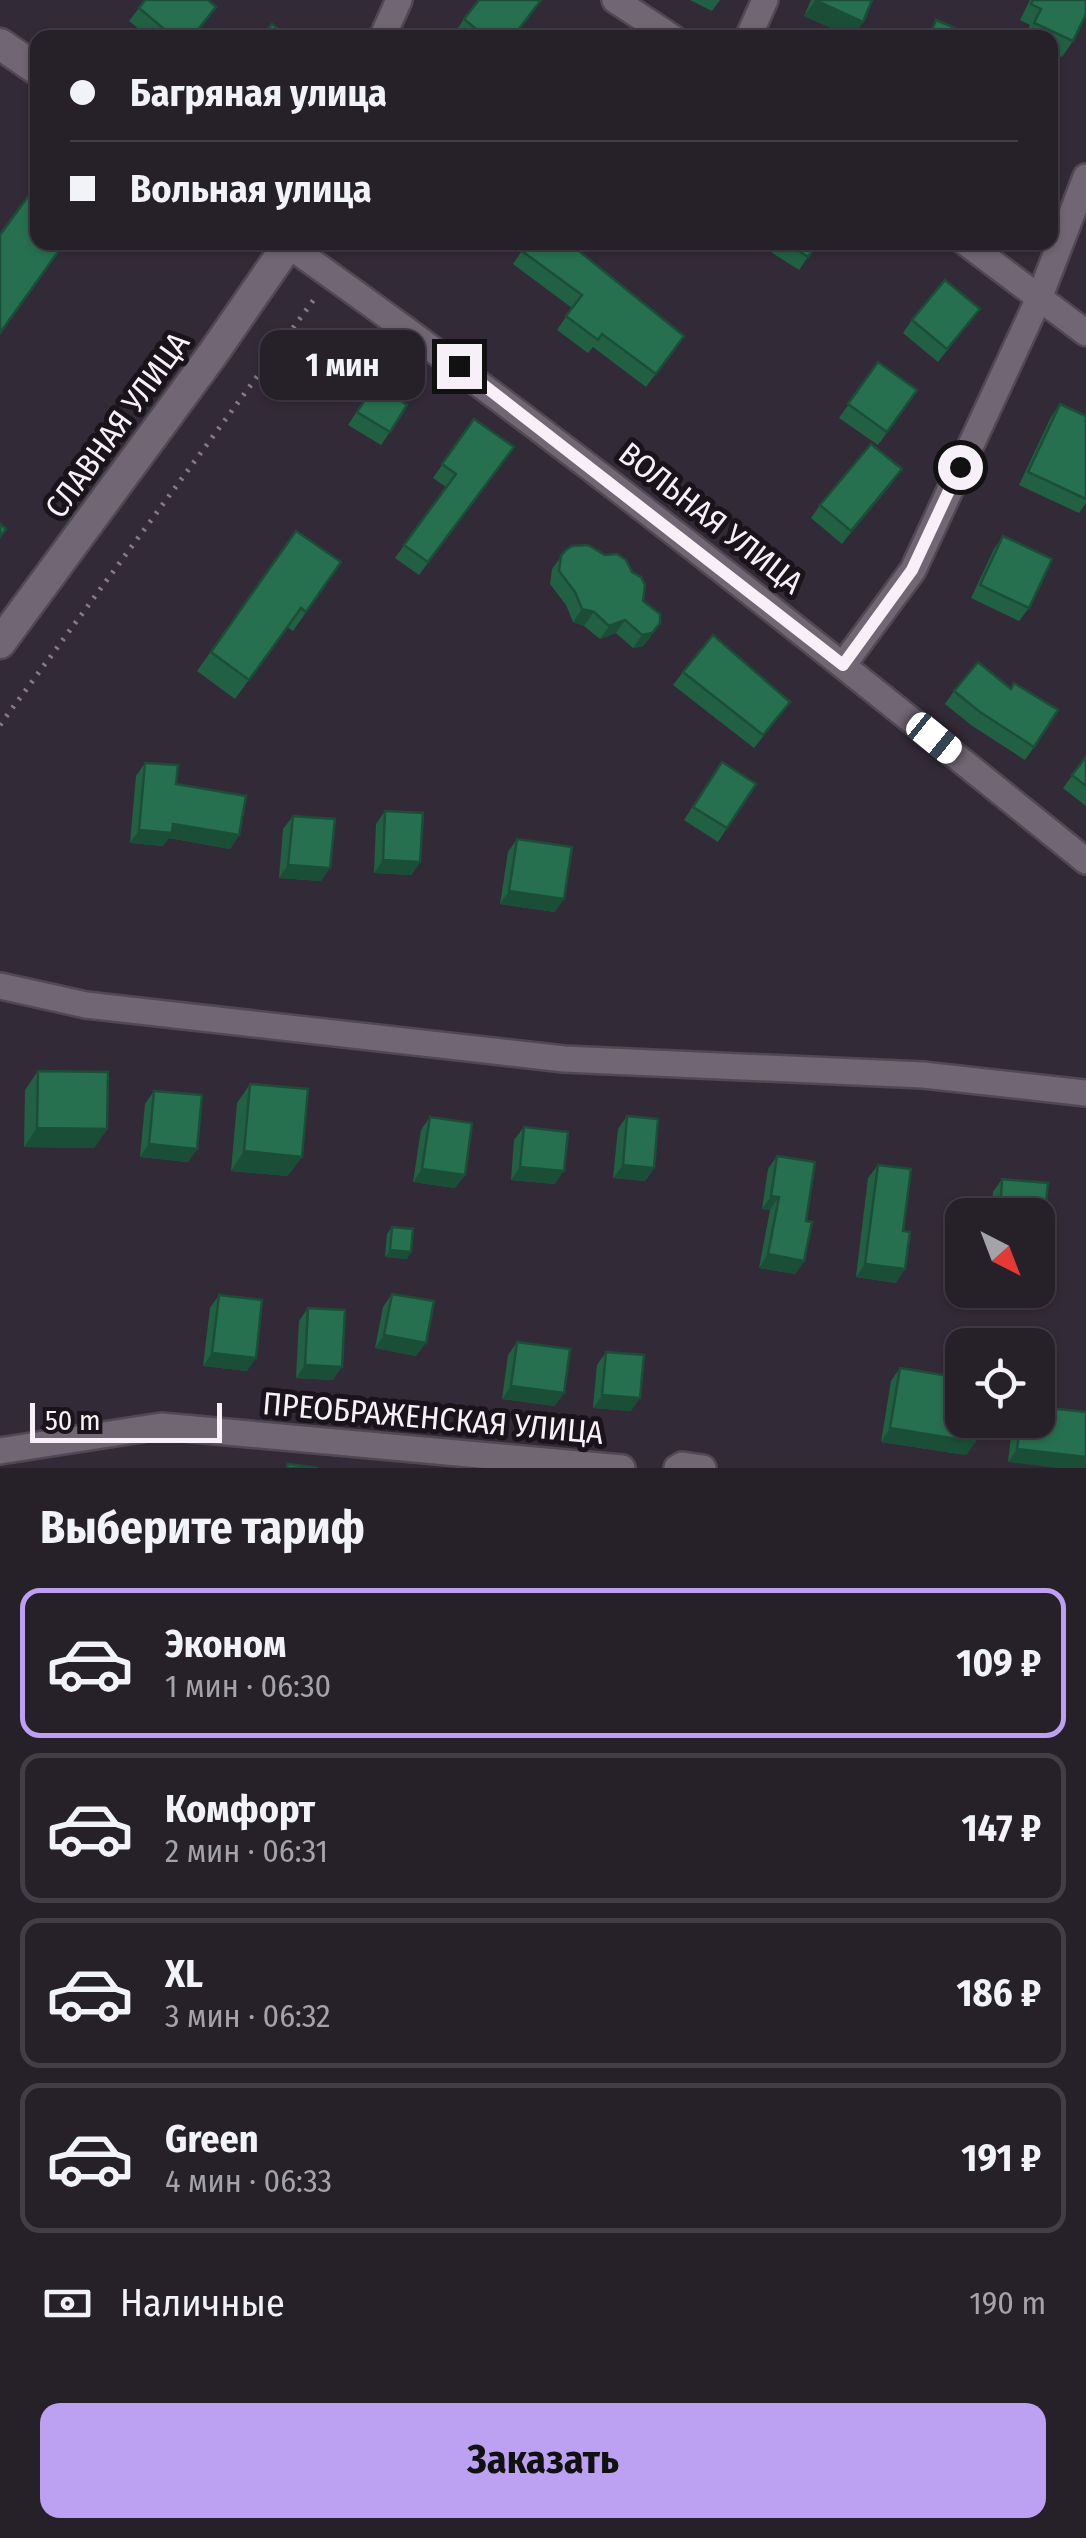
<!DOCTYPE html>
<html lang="ru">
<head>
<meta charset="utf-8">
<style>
	:root { --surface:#262029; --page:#2e2831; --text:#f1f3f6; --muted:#a4a3a8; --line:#423e46; --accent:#bca0f2 }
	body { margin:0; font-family:"Fira Sans Condensed",sans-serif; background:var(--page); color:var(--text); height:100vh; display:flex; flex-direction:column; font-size:38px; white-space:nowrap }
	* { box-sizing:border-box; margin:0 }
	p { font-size:32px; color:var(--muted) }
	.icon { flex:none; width:55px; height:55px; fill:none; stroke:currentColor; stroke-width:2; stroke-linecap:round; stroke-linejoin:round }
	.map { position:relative; height:1468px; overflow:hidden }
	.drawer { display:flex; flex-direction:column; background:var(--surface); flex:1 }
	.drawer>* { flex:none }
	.top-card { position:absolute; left:30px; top:30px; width:1028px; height:220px; border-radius:20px; box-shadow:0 2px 8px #0004,0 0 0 2px var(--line); display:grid; align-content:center; height:220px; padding:0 40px; background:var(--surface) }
	.needle { width:65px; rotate:138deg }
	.buttons { position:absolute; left:945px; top:1198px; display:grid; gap:20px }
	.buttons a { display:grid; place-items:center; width:110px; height:110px; border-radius:20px; background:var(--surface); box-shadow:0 2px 8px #0004,0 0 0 2px var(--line); font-size:50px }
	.scale { position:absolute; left:30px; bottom:25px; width:192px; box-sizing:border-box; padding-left:10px; border:5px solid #f7f0f9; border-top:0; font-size:28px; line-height:35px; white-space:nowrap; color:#f7f0f9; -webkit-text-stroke:8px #19141a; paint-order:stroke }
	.end { position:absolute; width:45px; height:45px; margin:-22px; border:12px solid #f7f0f9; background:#111; box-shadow:0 0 0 5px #111 }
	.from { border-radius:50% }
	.bubble { position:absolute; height:70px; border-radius:20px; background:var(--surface); box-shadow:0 2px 8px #0004,0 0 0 2px var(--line); font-size:32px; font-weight:700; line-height:70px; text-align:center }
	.car { position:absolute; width:30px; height:60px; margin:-30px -15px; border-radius:12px; box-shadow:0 0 8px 2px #0007; background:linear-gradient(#fff 24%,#345 0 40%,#fff 0 76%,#345 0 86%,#fff 0) }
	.top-card b { display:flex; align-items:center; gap:35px; height:95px; font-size:38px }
	.top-card b+b { border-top:2px solid var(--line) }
	.top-card i { width:25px; height:25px; background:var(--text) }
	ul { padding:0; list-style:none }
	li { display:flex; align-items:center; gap:30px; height:150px; margin:0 20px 15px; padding:0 20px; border:5px solid var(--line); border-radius:20px }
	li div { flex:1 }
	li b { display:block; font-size:38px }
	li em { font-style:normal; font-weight:700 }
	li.active { border-color:var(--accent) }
	li>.icon { width:90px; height:90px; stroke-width:1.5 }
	h2 { padding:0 40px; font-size:45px; line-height:120px }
	.pay { display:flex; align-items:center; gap:25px; height:110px; padding:0 40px; font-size:38px }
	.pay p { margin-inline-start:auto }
	.action { display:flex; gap:20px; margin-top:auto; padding:20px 40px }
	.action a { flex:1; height:115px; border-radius:20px; background:var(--accent); color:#111; font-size:40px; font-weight:700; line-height:115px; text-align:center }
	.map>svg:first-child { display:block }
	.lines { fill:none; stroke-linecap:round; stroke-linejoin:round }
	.street-casing { stroke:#504853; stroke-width:30 }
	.secondary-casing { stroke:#504853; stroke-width:35 }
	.path { stroke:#847b87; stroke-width:5; stroke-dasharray:2.5 8; stroke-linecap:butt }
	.street { stroke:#706674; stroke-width:25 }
	.secondary { stroke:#706674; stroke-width:30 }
	.wall { fill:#226044 }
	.shaded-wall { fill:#1b4e37 }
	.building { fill:#27704f; stroke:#1b4e37; stroke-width:2.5 }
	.route { stroke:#f7f0f9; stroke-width:12 }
	.labels { text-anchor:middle; stroke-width:10; stroke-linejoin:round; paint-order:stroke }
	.street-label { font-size:32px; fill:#f7f0f9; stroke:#19141a }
</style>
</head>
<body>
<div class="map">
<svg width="1086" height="1468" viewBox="0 0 1086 1468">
	<rect width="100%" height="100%" fill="#332a37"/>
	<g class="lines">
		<g class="street-casing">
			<g id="street">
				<polyline points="615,0 673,38"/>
				<polyline points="382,38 399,0"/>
				<polyline points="748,38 765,0"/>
				<path d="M289 242 288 245C563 439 825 650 1086 861"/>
				<polyline points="965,242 1086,333"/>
				<polyline points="843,665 913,570 1040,296 1086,177"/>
				<polyline points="0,986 86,1005 564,1059 923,1075 1086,1093"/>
				<polyline points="0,1451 161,1426 622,1468"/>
				<polyline points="677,1468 682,1465 703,1468"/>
			</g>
		</g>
		<g class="secondary-casing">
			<g id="secondary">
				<polyline points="0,44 38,70"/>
				<polyline points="0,643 212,355 288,245 284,242"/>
			</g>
		</g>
		<polyline class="path" points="0,725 318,294"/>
		<use href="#street" class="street"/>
		<use href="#secondary" class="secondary"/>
	</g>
	<g class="wall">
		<polygon points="145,0 207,20 192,38 150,38 129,21"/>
		<polygon points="541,0 513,38 451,38 464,19"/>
		<polygon points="690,0 720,0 712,11"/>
		<polygon points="811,0 872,0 863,22 852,37 804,16"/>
		<polygon points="1030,0 1086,0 1073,41 1062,57 1050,52 1050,38 1024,38 1030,25 1020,20"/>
		<polygon points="528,242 580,253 684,336 646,387 593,347 588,353 557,330 572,308 513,264"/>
		<polygon points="766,242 818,242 799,270 763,247"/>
		<polygon points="980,309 938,362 903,333 912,320"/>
		<polygon points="878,362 917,390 878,445 839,418"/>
		<polygon points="375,384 390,432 381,445 348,425"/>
		<polygon points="1060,404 1086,416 1086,503 1079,513 1019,485 1051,417"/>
		<polygon points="474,419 514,447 419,575 395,558 446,487 433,478"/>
		<polygon points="893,482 842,544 811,518 820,505"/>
		<polygon points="296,531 341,562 293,631 287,627 235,699 197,671"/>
		<polygon points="1003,536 1029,608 1019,621 971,598 994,549"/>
		<polygon points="566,550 643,601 651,636 643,646 633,648 616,633 600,639 584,626 573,622 566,605 550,584 552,569"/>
		<polygon points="683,672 790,702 754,748 673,685"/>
		<polygon points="954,691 1034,747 1025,760 971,725 945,704"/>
		<polygon points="1086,757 1086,806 1063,788"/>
		<polygon points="145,763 176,784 239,835 230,849 169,838 163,846 130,843 136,776"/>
		<polygon points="713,775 727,828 718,842 684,820"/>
		<polygon points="385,811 420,862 411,875 374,873 376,824"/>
		<polygon points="293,816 321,881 279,878 283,829"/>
		<polygon points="517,839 555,912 500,904 508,852"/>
		<polygon points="38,1071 107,1129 94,1148 24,1147 25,1090"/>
		<polygon points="250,1084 288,1176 231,1171 237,1103"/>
		<polygon points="154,1091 197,1149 188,1162 140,1157 145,1104"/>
		<polygon points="627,1116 654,1168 645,1181 613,1178 618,1129"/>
		<polygon points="430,1117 455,1188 413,1182 421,1130"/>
		<polygon points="524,1127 555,1184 511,1180 514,1140"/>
		<polygon points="777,1156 804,1261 795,1274 759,1268 770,1210 762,1209 768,1169"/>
		<polygon points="878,1165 896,1283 856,1277 868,1178"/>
		<polygon points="1002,1179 1038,1215 991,1215 993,1192"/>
		<polygon points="392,1227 407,1259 385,1257 387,1234"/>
		<polygon points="392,1294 416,1356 375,1348 383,1307"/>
		<polygon points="219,1295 247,1371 203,1366 210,1308"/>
		<polygon points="308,1308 333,1380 296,1378 299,1321"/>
		<polygon points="517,1342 555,1406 502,1399 508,1355"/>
		<polygon points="606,1352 631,1411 593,1408 597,1365"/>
		<polygon points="900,1368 975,1442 966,1455 881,1442 891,1381"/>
		<polygon points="1086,1412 1008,1462 1013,1420 1038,1420"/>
	</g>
	<g class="shaded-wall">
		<polygon points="815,1 863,22 852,37 804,16"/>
		<polygon points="902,469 893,482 842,544 851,531"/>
		<polygon points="582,609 594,612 584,626 573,622"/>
		<polygon points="625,620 616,633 600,639 609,626"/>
		<polygon points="660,623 643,646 633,648 642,635"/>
		<polygon points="173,824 239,835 230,849 169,838 163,846 130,843 139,830"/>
		<polygon points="383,860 420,862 411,875 374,873"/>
		<polygon points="288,865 330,868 321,881 279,878"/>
		<polygon points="509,891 564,899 555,912 500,904"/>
		<polygon points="37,1128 107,1129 94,1148 24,1147"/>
		<polygon points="149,1144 197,1149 188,1162 140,1157"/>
		<polygon points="244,1151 302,1157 288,1176 231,1171"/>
		<polygon points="623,1165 654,1168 645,1181 613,1178"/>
		<polygon points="520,1167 564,1171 555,1184 511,1180"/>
		<polygon points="422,1169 465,1175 455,1188 413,1182"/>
		<polygon points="771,1196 779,1197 770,1210 762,1209"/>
		<polygon points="390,1250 411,1252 407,1259 385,1257"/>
		<polygon points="768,1254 804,1261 795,1274 759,1268"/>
		<polygon points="865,1264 905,1269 896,1283 856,1277"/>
		<polygon points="990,1290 1034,1290 1029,1297 988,1293"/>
		<polygon points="384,1335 426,1343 416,1356 375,1348"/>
		<polygon points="212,1353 256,1358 247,1371 203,1366"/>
		<polygon points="305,1365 342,1367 333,1380 296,1378"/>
		<polygon points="511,1386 564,1393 555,1406 502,1399"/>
		<polygon points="602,1395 640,1398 631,1411 593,1408"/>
		<polygon points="890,1428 975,1442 966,1455 881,1442"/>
		<polygon points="1017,1449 1086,1457 1086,1468 1058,1468 1008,1462"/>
	</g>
	<g class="building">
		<polygon points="145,0 208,0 216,7 191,38 175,38 139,8"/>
		<polygon points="479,0 541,0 512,38 487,38 464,19"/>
		<polygon points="815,0 872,0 863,22"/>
		<polygon points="1033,0 1086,0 1086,14 1073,41 1034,23 1041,9 1031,4"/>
		<polygon points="936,20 957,29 953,38 929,38"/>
		<polygon points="272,24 289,38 261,38"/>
		<polygon points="611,30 619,38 605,38"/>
		<polygon points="32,191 38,195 38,242 65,242 0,333 0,235"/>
		<polygon points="528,242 587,242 580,252 684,336 656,374 602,334 598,340 566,316 582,295 522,251"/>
		<polygon points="786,242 818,242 808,257"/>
		<polygon points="945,280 980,309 947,349 912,320"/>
		<polygon points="878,362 917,390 887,432 848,404"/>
		<polygon points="375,384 407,405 390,432 357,412"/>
		<polygon points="1060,404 1086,416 1086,499 1028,472"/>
		<polygon points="474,419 514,447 428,562 404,545 456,474 442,464"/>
		<polygon points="871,444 902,469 851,531 820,505"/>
		<polygon points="0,524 6,529 0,537"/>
		<polygon points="296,531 341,562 306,612 301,608 249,680 211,652"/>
		<polygon points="1003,536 1052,559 1029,608 980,585"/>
		<polygon points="588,545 605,555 617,554 626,560 632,572 641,577 645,585 643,601 660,614 660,623 652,633 642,635 625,620 609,626 594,612 582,609 575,592 559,571 561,556 566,550 572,546"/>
		<polygon points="713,635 790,702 763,735 683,672"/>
		<polygon points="978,662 1011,689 1014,683 1058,710 1034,747 980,712 954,691"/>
		<polygon points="1086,757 1086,786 1072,775"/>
		<polygon points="722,762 756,784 727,828 693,807"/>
		<polygon points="145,763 178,765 176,784 246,796 239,835 173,824 172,833 139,830"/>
		<polygon points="385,811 423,813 420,862 383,860"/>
		<polygon points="293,816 335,819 330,868 288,865"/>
		<polygon points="517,839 572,847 564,899 509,891"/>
		<polygon points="38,1071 108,1072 107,1129 37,1128"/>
		<polygon points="250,1084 308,1089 302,1157 244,1151"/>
		<polygon points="154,1091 202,1095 197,1149 149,1144"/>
		<polygon points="627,1116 658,1119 654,1168 623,1165"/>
		<polygon points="430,1117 472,1123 465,1175 422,1169"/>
		<polygon points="524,1127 568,1132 564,1171 520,1167"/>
		<polygon points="777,1156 815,1162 806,1221 812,1222 804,1261 768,1254 779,1197 771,1196"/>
		<polygon points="878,1165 911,1169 903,1231 910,1232 905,1269 865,1264"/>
		<polygon points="1002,1179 1048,1183 1038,1284 1038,1215 1000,1215"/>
		<polygon points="392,1227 413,1229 411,1252 390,1250"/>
		<polygon points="392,1294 434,1301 426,1343 384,1335"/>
		<polygon points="219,1295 262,1300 256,1358 212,1353"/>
		<polygon points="308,1308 345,1310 342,1367 305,1365"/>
		<polygon points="517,1342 570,1349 564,1393 511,1386"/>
		<polygon points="606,1352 644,1355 640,1398 602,1395"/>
		<polygon points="900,1368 962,1378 962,1420 978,1420 975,1442 890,1428"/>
		<polygon points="1038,1407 1086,1412 1086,1457 1017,1449 1021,1420 1038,1420"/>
		<polygon points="288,1464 318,1468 287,1468"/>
	</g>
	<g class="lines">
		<polyline class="route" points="459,366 843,665 912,570 960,467"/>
	</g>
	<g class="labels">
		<g class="street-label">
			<text transform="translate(117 425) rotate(-54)" y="11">СЛАВНАЯ УЛИЦА</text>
			<text transform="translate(711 518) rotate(38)" y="11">ВОЛЬНАЯ УЛИЦА</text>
			<text transform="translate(433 1418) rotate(5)" y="11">ПРЕОБРАЖЕНСКАЯ УЛИЦА</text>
		</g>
	</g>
</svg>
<div class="buttons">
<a><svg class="needle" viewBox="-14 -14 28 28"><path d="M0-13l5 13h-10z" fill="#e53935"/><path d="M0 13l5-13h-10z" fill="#a4a3a8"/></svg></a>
<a><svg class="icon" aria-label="locate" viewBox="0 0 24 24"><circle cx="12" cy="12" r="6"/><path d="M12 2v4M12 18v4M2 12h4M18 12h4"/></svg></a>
</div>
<div class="scale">50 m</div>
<i class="end from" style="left:960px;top:467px"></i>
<i class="end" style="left:459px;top:366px"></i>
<div class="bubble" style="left:260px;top:330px;width:165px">1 мин</div>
<i class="car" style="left:934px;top:738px;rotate:129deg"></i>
<div class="top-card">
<b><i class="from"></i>Багряная улица</b>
<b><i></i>Вольная улица</b>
</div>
</div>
<section class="drawer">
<h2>Выберите тариф</h2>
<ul>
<li class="active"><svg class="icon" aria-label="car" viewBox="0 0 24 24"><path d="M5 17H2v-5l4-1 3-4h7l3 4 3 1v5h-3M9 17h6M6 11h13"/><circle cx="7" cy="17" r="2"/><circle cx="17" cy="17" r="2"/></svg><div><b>Эконом</b><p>1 мин · 06:30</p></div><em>109 ₽</em></li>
<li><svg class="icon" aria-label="car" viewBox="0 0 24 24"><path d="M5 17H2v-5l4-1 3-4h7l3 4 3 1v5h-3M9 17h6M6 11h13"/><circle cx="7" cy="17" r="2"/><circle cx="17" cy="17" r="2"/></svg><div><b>Комфорт</b><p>2 мин · 06:31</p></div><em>147 ₽</em></li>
<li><svg class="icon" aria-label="car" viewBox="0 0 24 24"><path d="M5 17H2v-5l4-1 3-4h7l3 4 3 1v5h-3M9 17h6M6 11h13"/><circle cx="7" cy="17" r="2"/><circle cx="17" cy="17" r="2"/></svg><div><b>XL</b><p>3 мин · 06:32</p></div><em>186 ₽</em></li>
<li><svg class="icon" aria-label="car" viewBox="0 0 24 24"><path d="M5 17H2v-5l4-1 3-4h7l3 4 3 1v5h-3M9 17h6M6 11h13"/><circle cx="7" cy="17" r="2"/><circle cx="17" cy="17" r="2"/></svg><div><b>Green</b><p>4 мин · 06:33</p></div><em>191 ₽</em></li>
</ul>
<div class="pay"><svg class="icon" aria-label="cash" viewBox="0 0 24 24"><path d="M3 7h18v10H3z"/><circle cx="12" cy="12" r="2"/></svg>Наличные<p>190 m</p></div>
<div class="action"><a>Заказать</a></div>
</section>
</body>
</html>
